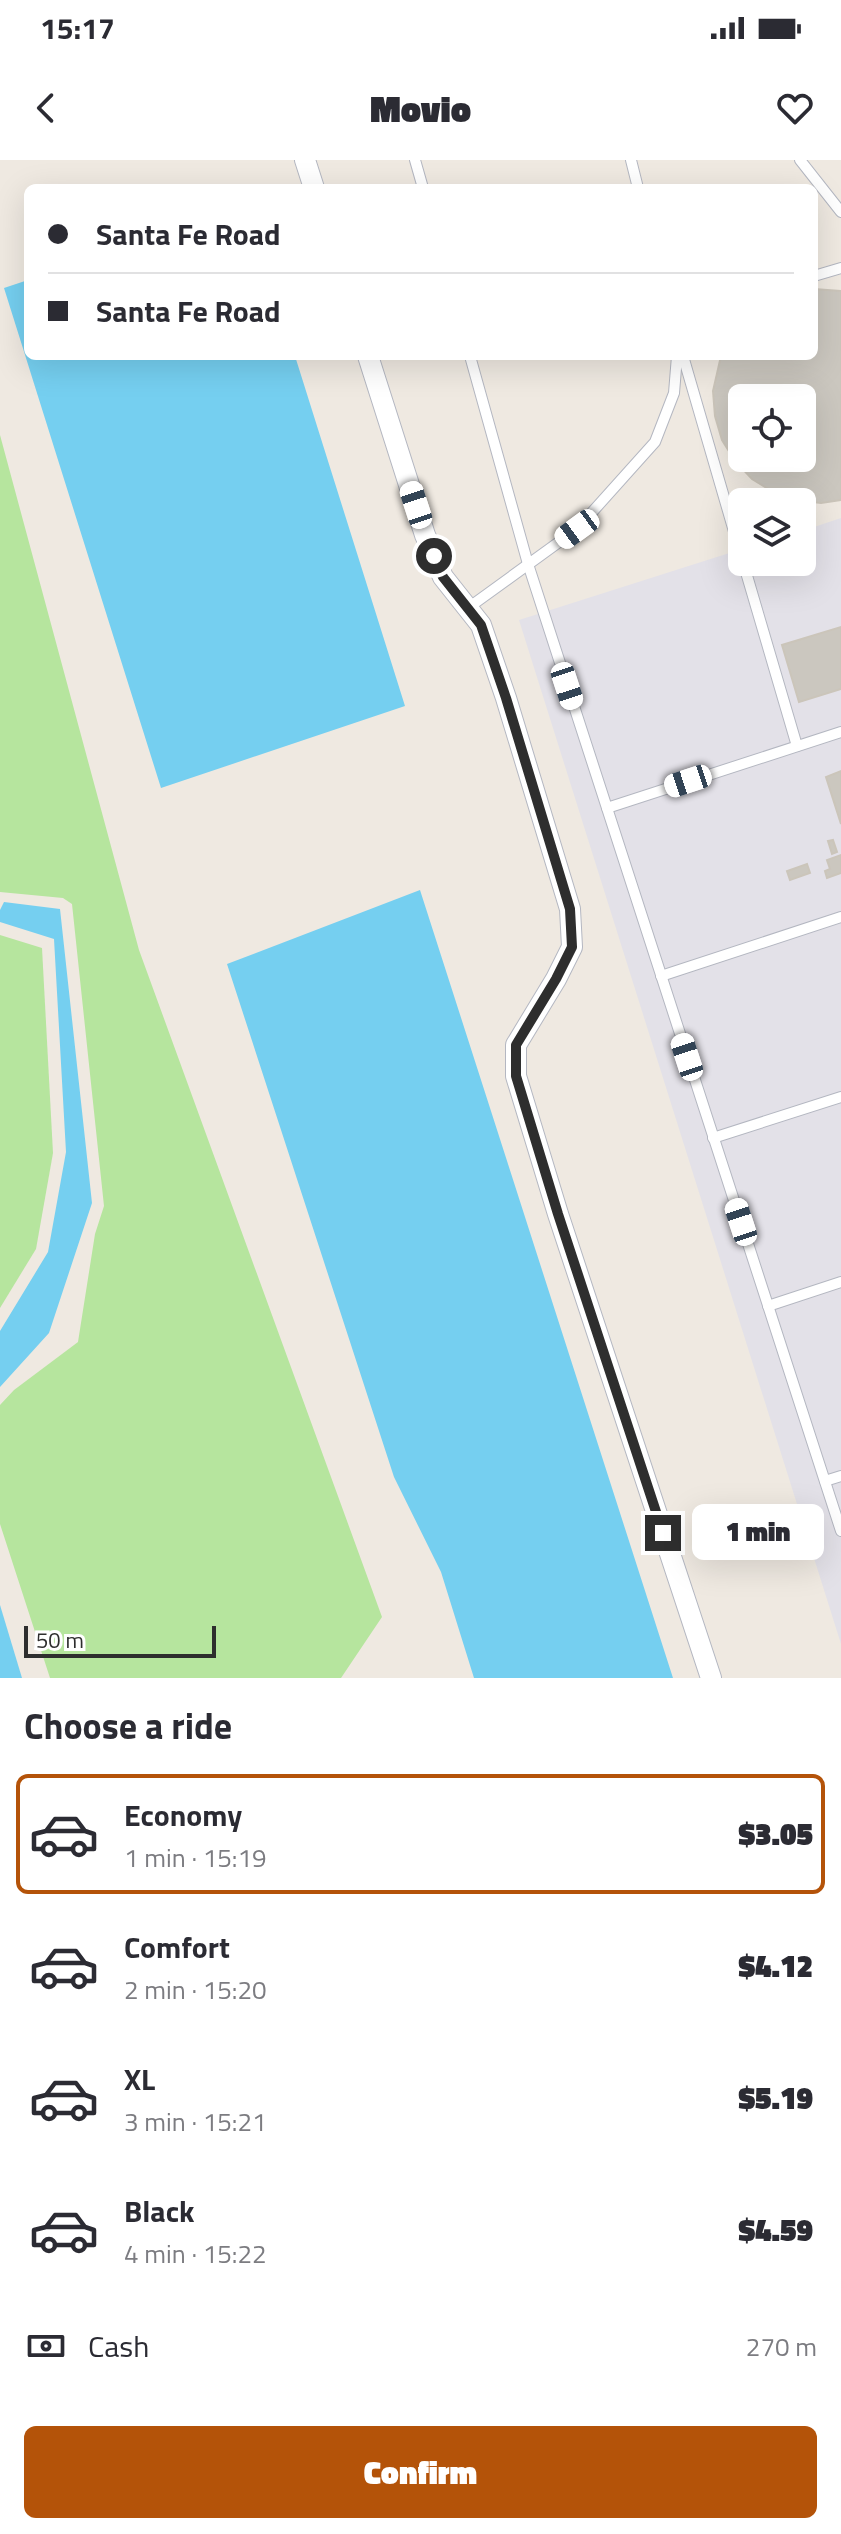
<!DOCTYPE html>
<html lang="en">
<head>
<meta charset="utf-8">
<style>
	:root { --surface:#fff; --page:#f7f7f7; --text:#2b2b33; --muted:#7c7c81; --line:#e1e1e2; --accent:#b45309 }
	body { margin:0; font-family:"Titillium Web",sans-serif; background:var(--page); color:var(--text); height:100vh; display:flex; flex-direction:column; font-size:30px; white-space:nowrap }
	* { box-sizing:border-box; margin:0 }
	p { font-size:26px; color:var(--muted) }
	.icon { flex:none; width:44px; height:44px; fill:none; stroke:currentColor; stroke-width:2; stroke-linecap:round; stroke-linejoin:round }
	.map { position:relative; height:1518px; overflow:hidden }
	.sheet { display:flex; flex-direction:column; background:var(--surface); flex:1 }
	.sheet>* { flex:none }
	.hud { position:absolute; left:24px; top:24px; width:794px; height:176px; border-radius:12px; box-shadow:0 8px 32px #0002; display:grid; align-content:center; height:176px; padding:0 24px; background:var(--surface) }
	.tools { position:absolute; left:728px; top:224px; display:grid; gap:16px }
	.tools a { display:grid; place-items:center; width:88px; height:88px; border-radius:12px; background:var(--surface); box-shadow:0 8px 32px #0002; font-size:40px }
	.scale { position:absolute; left:24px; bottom:20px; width:192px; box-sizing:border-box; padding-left:8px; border:4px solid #2e2e2e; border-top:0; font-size:22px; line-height:28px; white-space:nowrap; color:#2e2e2e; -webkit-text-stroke:6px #fff; paint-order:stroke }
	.end { position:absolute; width:36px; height:36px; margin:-18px; border:10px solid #2e2e2e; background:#fff; box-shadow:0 0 0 4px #fff }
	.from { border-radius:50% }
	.bubble { position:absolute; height:56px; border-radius:12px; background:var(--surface); box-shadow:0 8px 32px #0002; font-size:26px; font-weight:800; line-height:56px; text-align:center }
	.car { position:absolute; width:24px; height:48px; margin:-24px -12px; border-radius:10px; box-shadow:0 0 6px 2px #0007; background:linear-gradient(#fff 24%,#345 0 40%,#fff 0 76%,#345 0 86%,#fff 0) }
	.hud b { display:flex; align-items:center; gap:28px; height:76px; font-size:30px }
	.hud b+b { border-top:2px solid var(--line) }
	.hud i { width:20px; height:20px; background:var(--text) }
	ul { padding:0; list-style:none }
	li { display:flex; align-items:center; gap:24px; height:120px; margin:0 16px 12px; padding:0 8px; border:4px solid transparent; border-radius:12px }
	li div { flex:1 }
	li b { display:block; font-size:30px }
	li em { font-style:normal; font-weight:800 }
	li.current { border-color:var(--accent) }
	li>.icon { width:72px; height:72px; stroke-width:1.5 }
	h2 { padding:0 24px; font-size:36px; line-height:96px }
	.pay { display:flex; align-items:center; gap:20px; height:88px; padding:0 24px; font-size:30px }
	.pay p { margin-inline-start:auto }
	.primary-button { display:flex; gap:16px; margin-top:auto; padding:16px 24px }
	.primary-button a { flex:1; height:92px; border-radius:12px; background:var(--accent); color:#fff; font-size:32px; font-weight:800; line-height:92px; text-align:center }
	.status { display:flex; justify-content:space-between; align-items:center; height:56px; padding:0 40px; background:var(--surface); direction:ltr }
	.status svg { height:22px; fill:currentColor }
	header { display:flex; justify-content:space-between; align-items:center; height:104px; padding:0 24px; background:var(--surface); font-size:36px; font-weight:800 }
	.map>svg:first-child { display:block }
	.industrial { fill:#e3e1e8 }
	.green { fill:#b6e59e }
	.water { fill:#75cff0 }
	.building { fill:#cbc7bf; stroke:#cbc5ba; stroke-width:2; fill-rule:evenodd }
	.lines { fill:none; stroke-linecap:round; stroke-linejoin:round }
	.lane-casing { stroke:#b4b7c1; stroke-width:12 }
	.street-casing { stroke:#b4b7c1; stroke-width:22 }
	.lane { stroke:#fff; stroke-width:10 }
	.street { stroke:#fff; stroke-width:20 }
	.route { stroke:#2e2e2e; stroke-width:10 }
</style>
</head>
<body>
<div class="status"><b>15:17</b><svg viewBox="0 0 49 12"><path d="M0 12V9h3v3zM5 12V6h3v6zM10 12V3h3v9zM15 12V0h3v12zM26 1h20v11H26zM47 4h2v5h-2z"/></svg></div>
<header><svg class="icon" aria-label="back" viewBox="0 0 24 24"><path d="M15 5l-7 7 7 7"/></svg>Movio<svg class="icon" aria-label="heart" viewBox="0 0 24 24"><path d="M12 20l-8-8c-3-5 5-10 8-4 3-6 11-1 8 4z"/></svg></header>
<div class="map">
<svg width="841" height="1518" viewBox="0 0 841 1518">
	<rect width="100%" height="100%" fill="#efe9e1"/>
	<polygon class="industrial" points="841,358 841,1484 519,460 742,389 742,402 802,402 802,371"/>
	<g class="green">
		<polygon points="0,275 139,790 382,1457 341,1518 50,1518 0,1364 0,1245 14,1230 78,1182 95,1074 104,1046 72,744 63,738 0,732"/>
		<polygon points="0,775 42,788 53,993 36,1089 0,1148"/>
	</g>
	<g class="water">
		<polygon points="28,120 28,196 295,196 405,546 161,628 4,128"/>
		<polygon points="420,730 673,1518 474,1518 441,1412 394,1317 227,804"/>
		<polygon points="4,742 60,749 92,1043 49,1173 0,1227 0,1171 48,1092 66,992 54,779 0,762 0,750"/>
		<polygon points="0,1445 22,1518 0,1518"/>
	</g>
	<g class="building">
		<path d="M814 129 841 131V340L821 343 796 340 773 332 752 319 735 301 722 280 715 256 713 231 721 196H814ZM742 238H802V298H742Z"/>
		<polygon points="841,467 841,529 799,542 782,485"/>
		<polygon points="841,611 841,664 826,617"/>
		<polygon points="833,680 837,692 832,694 828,681"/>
		<polygon points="841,695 841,713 827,718 825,711 830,709 827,700"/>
		<polygon points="807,704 810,713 790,720 787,711"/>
	</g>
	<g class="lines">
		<g class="lane-casing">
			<g id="lane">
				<polyline points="415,0 423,28"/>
				<polyline points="631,0 638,28"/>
				<polyline points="800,0 841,52"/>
				<polyline points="814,116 841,108"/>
				<polyline points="470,196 528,404 841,1371"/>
				<polyline points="683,196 742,399"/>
				<polyline points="743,402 797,586"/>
				<polyline points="468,448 577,369 655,282 674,233 677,196"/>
				<polyline points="607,648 841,572"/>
				<polyline points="661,816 841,757"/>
				<polyline points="713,978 841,937"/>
				<polyline points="768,1146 841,1122"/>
				<polyline points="825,1321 841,1316"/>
			</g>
		</g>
		<g class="street-casing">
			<g id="street">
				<polyline points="305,0 314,28"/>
				<polyline points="368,196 425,375 443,417 481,465 506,538 570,749 572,787 556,819 516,885 516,916 558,1054 711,1518"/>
			</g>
		</g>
		<use href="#lane" class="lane"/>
		<use href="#street" class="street"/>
	</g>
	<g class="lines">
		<polyline class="route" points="434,396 443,417 481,465 506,538 570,749 572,787 556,819 516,885 516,916 558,1054 663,1373"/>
	</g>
</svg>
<div class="tools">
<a><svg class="icon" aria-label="locate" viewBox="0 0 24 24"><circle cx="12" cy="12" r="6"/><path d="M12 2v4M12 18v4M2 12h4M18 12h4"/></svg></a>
<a><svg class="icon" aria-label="layers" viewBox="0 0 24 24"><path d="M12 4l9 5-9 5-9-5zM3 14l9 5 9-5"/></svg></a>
</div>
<div class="scale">50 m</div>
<i class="end from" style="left:434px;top:396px"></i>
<i class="end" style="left:663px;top:1373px"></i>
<div class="bubble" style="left:692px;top:1344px;width:132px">1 min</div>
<i class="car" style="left:416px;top:345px;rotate:342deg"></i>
<i class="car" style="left:577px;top:369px;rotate:234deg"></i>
<i class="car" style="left:567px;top:526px;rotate:162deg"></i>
<i class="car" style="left:688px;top:621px;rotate:252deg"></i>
<i class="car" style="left:687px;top:897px;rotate:342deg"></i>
<i class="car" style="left:741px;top:1062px;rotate:342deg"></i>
<div class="hud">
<b><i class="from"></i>Santa Fe Road</b>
<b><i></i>Santa Fe Road</b>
</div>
</div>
<section class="sheet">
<h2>Choose a ride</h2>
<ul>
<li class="current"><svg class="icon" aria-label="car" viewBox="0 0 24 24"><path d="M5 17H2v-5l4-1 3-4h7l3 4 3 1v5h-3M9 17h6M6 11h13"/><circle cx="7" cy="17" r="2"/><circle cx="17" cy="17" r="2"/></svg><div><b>Economy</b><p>1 min · 15:19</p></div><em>$3.05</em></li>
<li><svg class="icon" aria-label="car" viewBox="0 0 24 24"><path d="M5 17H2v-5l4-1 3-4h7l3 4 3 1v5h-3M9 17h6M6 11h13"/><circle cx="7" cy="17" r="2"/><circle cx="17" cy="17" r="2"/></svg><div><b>Comfort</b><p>2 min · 15:20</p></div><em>$4.12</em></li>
<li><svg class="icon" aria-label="car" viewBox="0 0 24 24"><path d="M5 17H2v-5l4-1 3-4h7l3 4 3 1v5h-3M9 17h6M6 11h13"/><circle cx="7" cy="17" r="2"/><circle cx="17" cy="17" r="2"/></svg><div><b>XL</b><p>3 min · 15:21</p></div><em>$5.19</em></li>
<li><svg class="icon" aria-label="car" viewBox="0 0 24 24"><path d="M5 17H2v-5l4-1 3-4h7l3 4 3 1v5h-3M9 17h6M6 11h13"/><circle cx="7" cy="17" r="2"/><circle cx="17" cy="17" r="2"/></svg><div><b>Black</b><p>4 min · 15:22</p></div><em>$4.59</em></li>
</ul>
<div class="pay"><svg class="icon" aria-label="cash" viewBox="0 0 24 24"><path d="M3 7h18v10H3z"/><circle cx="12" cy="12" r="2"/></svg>Cash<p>270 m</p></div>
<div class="primary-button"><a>Confirm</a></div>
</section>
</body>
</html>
